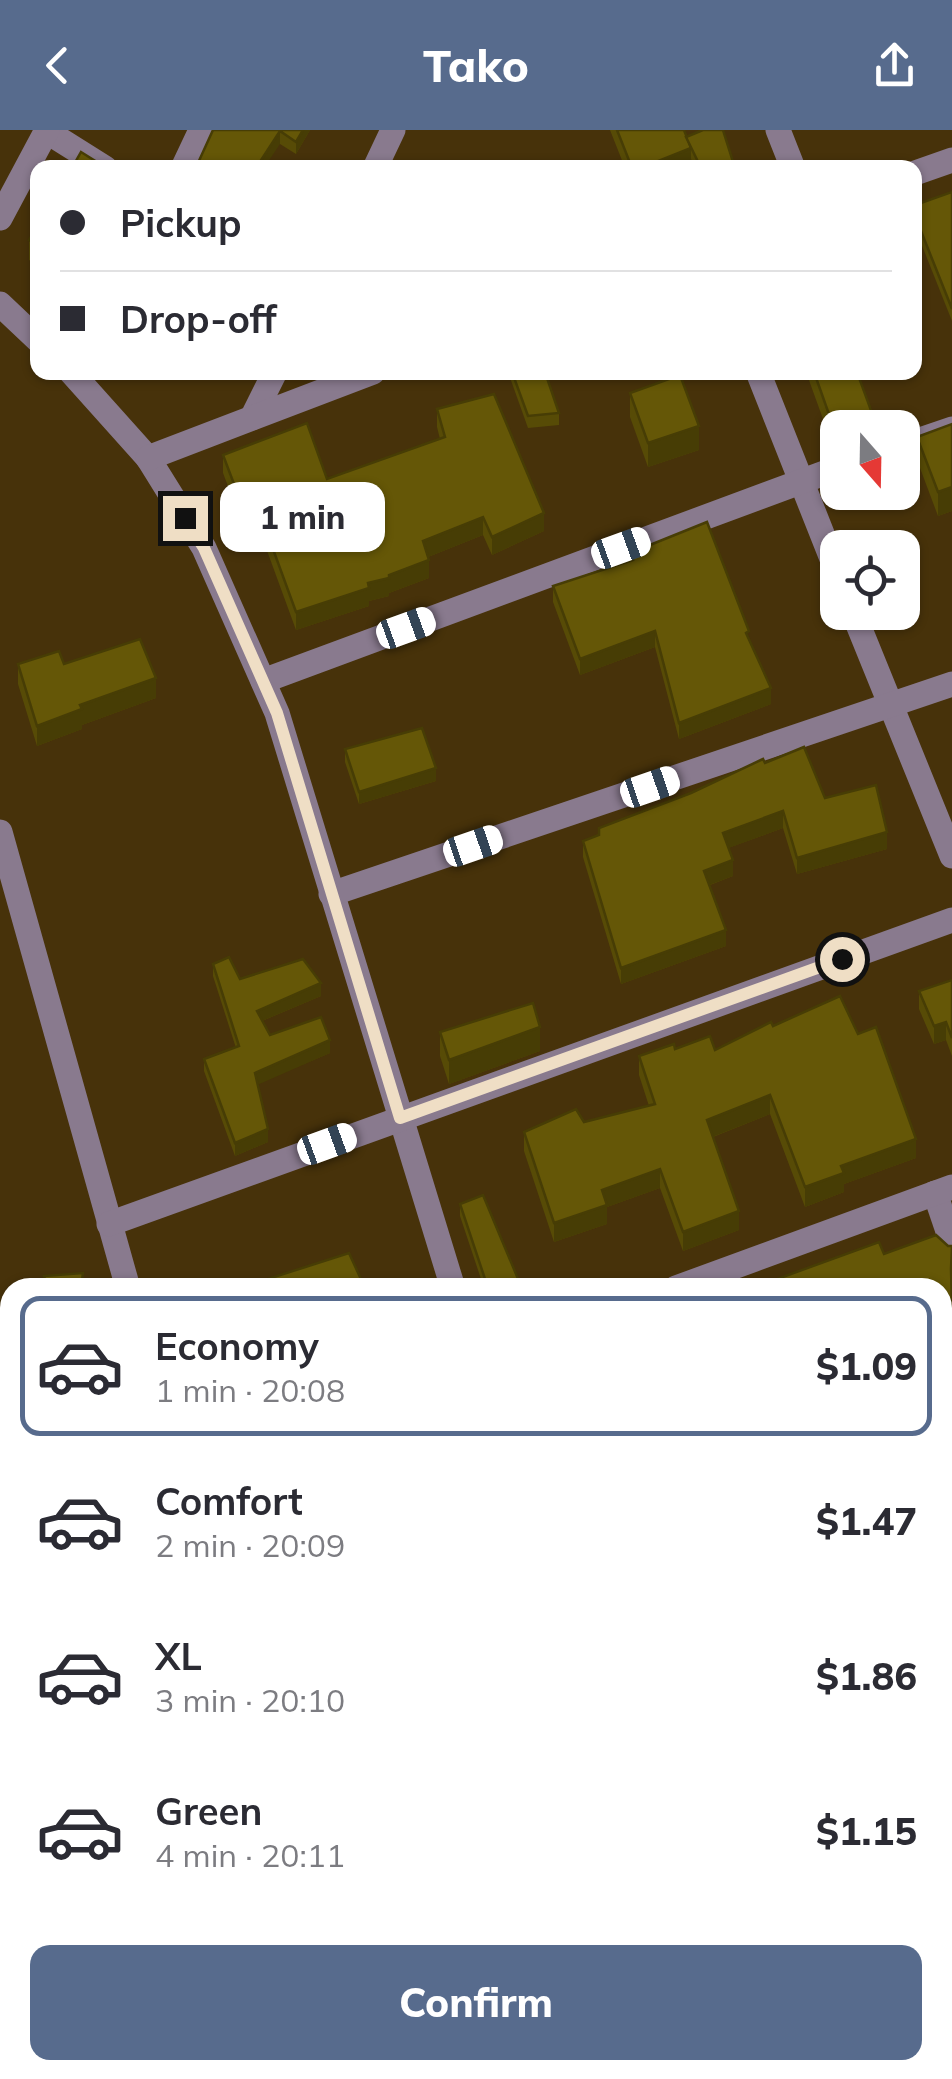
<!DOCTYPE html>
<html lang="en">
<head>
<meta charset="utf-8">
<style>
	:root { --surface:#fff; --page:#f7f7f7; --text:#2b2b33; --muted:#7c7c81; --line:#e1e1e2; --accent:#576b8d }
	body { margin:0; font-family:Mulish,sans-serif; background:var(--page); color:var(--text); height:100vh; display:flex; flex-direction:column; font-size:38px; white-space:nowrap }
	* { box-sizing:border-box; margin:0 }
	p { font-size:32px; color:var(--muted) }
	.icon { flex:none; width:55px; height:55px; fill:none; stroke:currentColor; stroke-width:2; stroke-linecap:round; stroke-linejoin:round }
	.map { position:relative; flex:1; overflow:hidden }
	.details { position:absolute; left:0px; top:1148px; width:952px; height:802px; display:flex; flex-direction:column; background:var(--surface); border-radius:30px 30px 0 0; box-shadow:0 2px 8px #0004 }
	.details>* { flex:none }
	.guide { position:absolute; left:30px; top:30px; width:892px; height:220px; border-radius:20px; box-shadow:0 2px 8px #0004; display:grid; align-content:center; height:220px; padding:0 30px; background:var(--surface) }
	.needle { width:65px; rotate:160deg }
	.fabs { position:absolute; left:820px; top:280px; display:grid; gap:20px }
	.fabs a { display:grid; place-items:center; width:100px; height:100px; border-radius:20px; background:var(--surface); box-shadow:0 2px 8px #0004; font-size:50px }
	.end { position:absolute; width:45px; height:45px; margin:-22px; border:12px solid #efdec5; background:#111; box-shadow:0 0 0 5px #111 }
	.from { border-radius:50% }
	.bubble { position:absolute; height:70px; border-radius:20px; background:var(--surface); box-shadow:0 2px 8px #0004; font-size:32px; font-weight:800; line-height:70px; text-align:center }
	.car { position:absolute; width:30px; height:60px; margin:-30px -15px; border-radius:12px; box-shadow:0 0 8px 2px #0007; background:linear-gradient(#fff 24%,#345 0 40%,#fff 0 76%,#345 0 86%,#fff 0) }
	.guide b { display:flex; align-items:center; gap:35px; height:95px; font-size:38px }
	.guide b+b { border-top:2px solid var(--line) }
	.guide i { width:25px; height:25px; background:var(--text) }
	ul { padding:18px 0 0; list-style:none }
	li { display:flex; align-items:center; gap:30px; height:140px; margin:0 20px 15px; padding:0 10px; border:5px solid transparent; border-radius:20px }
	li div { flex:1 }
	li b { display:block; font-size:38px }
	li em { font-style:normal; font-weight:800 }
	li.active { border-color:var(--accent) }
	li>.icon { width:90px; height:90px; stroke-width:1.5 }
	.cta { display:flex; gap:20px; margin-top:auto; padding:20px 30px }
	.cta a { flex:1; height:115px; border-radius:20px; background:var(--accent); color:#fff; font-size:40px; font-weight:800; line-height:115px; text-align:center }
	header { display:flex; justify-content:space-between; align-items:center; height:130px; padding:0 30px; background:var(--accent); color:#fff; font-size:45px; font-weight:800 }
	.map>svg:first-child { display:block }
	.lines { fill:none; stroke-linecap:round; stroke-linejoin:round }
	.minor { stroke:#897a8e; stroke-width:25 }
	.wall { fill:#574b06 }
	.shaded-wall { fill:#473d05 }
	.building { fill:#655707; stroke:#473d05; stroke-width:2.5 }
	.route { stroke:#efdec5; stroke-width:12 }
</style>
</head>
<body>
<header><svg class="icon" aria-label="back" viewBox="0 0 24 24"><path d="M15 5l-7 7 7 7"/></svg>Tako<svg class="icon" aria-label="share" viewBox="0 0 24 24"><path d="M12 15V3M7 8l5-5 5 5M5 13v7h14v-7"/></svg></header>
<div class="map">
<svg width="952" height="1949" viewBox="0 0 952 1949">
	<rect width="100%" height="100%" fill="#47320a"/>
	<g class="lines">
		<g class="minor">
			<polyline points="778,0 793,38"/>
			<polyline points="46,1 105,38"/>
			<polyline points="183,38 201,0"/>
			<polyline points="375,38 393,0"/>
			<polyline points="915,43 952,30"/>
			<polyline points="0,88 47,0"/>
			<polyline points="0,174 38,210"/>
			<polyline points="71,242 148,328 204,418 277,583 453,1158"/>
			<polyline points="758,242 838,444"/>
			<polyline points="252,288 275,242"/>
			<polyline points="902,316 952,299"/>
			<polyline points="148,328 373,242"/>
			<polyline points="853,482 952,726"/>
			<polyline points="263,551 838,338"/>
			<polyline points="0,702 128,1158"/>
			<polyline points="331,764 952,554"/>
			<polyline points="935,1063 952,1113"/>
			<polyline points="109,1094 952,790"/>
			<polyline points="676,1158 952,1057"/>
			<polyline points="942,1426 952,1424"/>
			<polyline points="942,1713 952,1711"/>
			<polyline points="0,1933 10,1930"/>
			<polyline points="329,1940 332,1949"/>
		</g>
	</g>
	<g class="wall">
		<polygon points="213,0 310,0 296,24 280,14 198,33"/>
		<polygon points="610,0 684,0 687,7 735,38 695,38 691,29 691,35 685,38 625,38"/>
		<polygon points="952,62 952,191 915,98 915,75"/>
		<polygon points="38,95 38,135 29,130 29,110"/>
		<polygon points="508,242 545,242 559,283 559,295 528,298"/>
		<polygon points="806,242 857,242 872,298 838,298 838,310 831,311"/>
		<polygon points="630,263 699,320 648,337 630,287"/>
		<polygon points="437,279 544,401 492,425 483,405 428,427 429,448 389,463 389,466 369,471 369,476 296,500 258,396 245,401 223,343 223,325 327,349 440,309 437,297"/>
		<polygon points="952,294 952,381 938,386 917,330 917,307"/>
		<polygon points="630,423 749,510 771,574 679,609 655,517 580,545 553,472 553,456 630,431"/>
		<polygon points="18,534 64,534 156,568 82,595 82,599 37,616 18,554"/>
		<polygon points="345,619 436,651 359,674 345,632"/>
		<polygon points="765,633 825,668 887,719 797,744 783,698 728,718 733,746 710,755 726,816 621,854 583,727 583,711 691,663"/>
		<polygon points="213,834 240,849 321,866 262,891 270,905 330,923 257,954 268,1012 235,1026 204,941 204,929 236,918 213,846"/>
		<polygon points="952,850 952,926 946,910 934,914 919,879 919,861"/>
		<polygon points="773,896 916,1028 844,1054 844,1062 805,1077 770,984 713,1007 739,1100 683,1121 660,1058 607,1077 607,1094 554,1112 524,1021 524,1002 584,992 649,976 639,945 639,926 675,919 715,920"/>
		<polygon points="440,902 540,921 449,954 440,926"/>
		<polygon points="460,1074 521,1158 484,1158 460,1086"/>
		<polygon points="10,1426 10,1548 0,1550 0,1428"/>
		<polygon points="0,1739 10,1781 6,1911 0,1888"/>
	</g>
	<g class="shaded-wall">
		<polygon points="303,0 310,0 296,24 296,12"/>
		<polygon points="280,1 280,14 264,38 256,38"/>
		<polygon points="691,18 691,35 685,38 641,38"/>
		<polygon points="872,283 872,298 842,298 842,294"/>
		<polygon points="840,288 838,310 831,311 831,290"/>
		<polygon points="699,296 699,320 648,337 648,313"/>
		<polygon points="952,357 952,381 938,386 938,362"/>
		<polygon points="258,378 258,396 245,401 245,383"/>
		<polygon points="544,383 544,401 492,425 492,407"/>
		<polygon points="483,387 483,405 423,429 423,411"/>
		<polygon points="429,430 429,448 389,463 389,466 369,471 369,476 296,500 296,482"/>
		<polygon points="655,501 655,517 580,545 580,529"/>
		<polygon points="156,548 156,568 82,595 82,599 37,616 37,596 80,575"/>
		<polygon points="771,558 771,574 679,609 679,593"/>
		<polygon points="436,638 436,651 359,674 359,662"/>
		<polygon points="783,681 783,698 723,720 723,703"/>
		<polygon points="887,702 887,719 797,744 797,728"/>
		<polygon points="733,730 733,746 704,757 704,741"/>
		<polygon points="726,800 726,816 621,854 621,838"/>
		<polygon points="321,853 321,866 257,893 257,881"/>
		<polygon points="946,892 946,910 934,914 934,896"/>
		<polygon points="540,897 540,921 449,954 449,930"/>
		<polygon points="330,910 330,923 255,956 255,943"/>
		<polygon points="770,965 770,984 707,1009 707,990"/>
		<polygon points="268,999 268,1012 235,1026 235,1013"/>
		<polygon points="916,1009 916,1028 844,1054 844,1062 805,1077 805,1057 841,1036"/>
		<polygon points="660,1039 660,1058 607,1077 607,1094 554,1112 554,1093 602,1060"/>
		<polygon points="739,1081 739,1100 683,1121 683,1102"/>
		<polygon points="952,1177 952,1189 942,1193 942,1180"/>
		<polygon points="0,1301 4,1301 4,1324 0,1325"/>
		<polygon points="952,1371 952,1388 942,1391 942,1374"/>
		<polygon points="952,1591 952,1614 942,1617 942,1593"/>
		<polygon points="10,1889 10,1910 6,1911 6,1890"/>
	</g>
	<g class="building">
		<polygon points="213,0 303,0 296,12 280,1 256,38 190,38 198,33"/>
		<polygon points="617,0 684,0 691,18 641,38 632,38"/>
		<polygon points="703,0 723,0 735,38 701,38 686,7"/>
		<polygon points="81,22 97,32 107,34 112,38 72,38"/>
		<polygon points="952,62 952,179 915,86 915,75"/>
		<polygon points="38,95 38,115 29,110"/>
		<polygon points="512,242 545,242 559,283 528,286"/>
		<polygon points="814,242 857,242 872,283 842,294 840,288 831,290"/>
		<polygon points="680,245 699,296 648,313 630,263"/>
		<polygon points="494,264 544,383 492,407 483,387 423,411 429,430 389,445 389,448 368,453 369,458 296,482 258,378 245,383 223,325 307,293 327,349 445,307 437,279"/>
		<polygon points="952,294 952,357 938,362 917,307"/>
		<polygon points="707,392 749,501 746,503 771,558 679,593 655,501 580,529 553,456 633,430 630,423"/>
		<polygon points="140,509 156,548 80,575 82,579 37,596 18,534 59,521 64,534"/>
		<polygon points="422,598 436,638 359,662 345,619"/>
		<polygon points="804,617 825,668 876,655 887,702 797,728 783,681 723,703 733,730 704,741 726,800 621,838 583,711 599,705 599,698 691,663 763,629 765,633"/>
		<polygon points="229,827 240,849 303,829 321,853 257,881 270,905 321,887 330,910 255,943 268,999 235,1013 204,929 239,916 213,834"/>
		<polygon points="952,850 952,908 946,892 934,896 919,861"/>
		<polygon points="840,866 858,904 876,897 916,1009 841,1036 844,1043 805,1057 770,965 707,990 739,1081 683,1102 660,1039 602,1060 607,1075 554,1093 524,1002 576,979 584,992 655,974 639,926 674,914 675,919 710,906 715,920 771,892 773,896"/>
		<polygon points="533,873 540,897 449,930 440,902"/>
		<polygon points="483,1065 521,1156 515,1158 488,1158 460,1074"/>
		<polygon points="936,1105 948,1116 952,1116 951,1139 952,1177 942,1180 942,1158 758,1156 879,1112 884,1124"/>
		<polygon points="349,1123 365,1158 240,1158"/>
		<polygon points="83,1143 81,1158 37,1158 46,1152 44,1146"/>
		<polygon points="942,1287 951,1307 952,1307 952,1371 942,1374"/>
		<polygon points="10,1426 10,1536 0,1538 0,1428"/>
		<polygon points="942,1549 952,1591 942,1593"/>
		<polygon points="0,1739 10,1781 10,1889 6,1890 0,1867"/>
	</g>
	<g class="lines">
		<polyline class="route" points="185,388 204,418 277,583 400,988 842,829"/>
	</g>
</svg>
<div class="fabs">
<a><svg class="needle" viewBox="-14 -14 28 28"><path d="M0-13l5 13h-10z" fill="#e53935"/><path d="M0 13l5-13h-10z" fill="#7c7c81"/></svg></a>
<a><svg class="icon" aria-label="locate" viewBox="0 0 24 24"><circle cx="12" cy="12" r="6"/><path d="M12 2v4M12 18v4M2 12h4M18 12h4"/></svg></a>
</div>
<i class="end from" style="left:842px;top:829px"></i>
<i class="end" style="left:185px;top:388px"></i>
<div class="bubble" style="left:220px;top:352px;width:165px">1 min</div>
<i class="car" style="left:621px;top:418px;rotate:70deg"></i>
<i class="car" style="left:406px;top:498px;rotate:70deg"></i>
<i class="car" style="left:650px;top:657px;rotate:71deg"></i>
<i class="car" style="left:473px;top:716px;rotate:71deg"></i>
<i class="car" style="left:327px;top:1014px;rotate:70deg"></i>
<div class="guide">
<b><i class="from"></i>Pickup</b>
<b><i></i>Drop-off</b>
</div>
<section class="details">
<ul>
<li class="active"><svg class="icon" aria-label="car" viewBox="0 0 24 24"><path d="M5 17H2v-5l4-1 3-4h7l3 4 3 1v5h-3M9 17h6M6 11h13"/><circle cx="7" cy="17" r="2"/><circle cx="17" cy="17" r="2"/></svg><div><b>Economy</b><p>1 min · 20:08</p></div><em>$1.09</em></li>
<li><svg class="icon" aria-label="car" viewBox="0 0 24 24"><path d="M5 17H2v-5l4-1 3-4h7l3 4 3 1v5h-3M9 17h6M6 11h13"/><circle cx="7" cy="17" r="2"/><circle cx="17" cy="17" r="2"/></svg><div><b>Comfort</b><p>2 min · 20:09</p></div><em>$1.47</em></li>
<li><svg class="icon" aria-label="car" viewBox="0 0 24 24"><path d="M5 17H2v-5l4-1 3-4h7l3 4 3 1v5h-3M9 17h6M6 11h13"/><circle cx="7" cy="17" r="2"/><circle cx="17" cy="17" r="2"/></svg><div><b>XL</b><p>3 min · 20:10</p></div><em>$1.86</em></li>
<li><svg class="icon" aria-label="car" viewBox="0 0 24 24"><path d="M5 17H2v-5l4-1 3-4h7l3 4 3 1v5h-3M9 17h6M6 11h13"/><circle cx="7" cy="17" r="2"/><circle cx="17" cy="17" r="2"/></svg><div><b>Green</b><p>4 min · 20:11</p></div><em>$1.15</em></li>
</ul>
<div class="cta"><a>Confirm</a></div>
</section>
</div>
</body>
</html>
